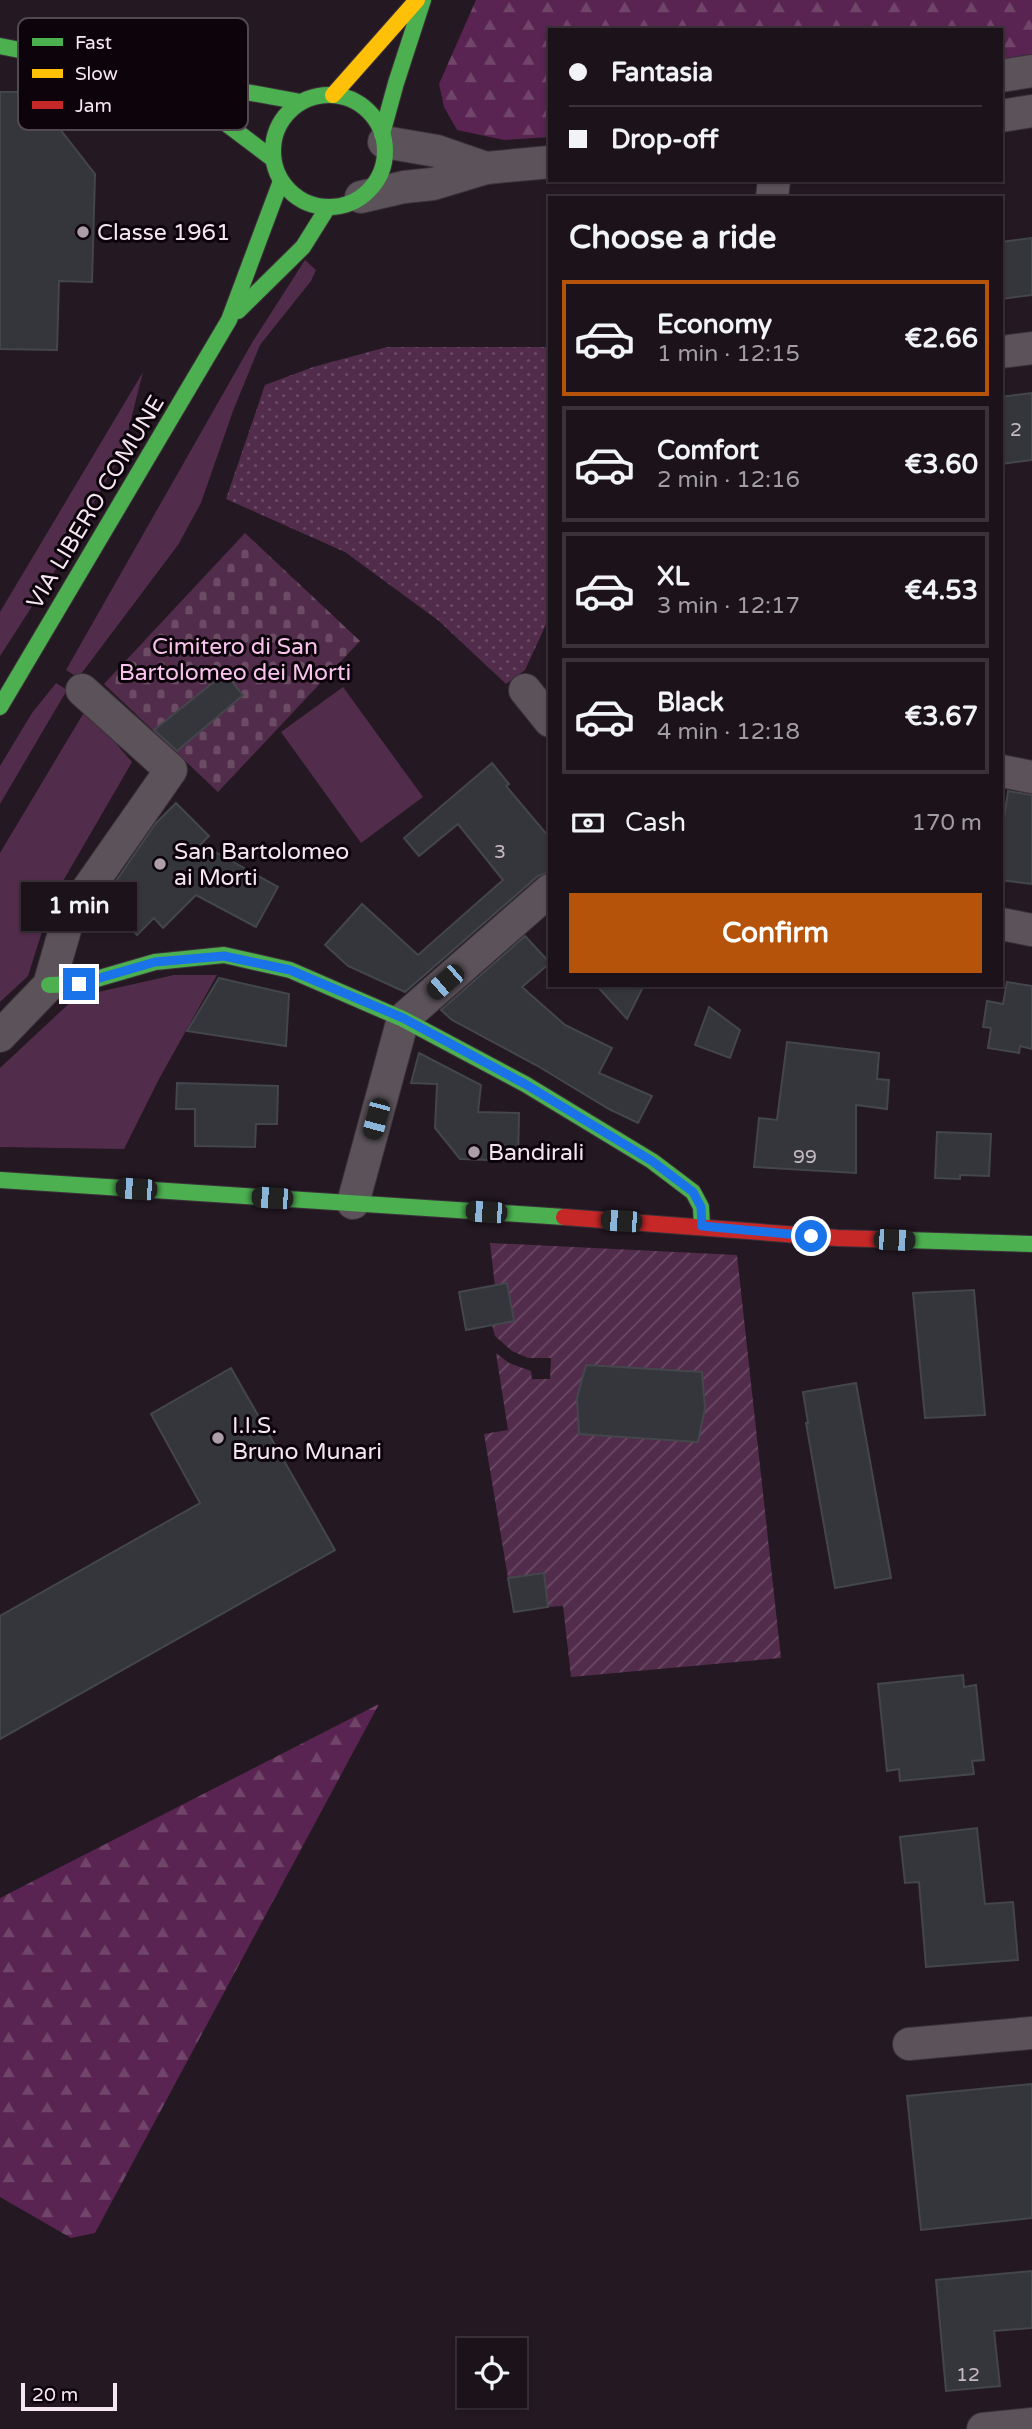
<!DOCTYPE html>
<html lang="en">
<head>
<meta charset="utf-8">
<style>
	:root { --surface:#1b121a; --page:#241b23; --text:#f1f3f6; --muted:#a09ea2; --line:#393239; --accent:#b45309 }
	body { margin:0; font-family:"Varela Round",sans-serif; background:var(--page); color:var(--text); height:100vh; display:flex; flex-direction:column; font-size:26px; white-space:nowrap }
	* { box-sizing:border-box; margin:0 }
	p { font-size:23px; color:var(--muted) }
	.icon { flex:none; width:38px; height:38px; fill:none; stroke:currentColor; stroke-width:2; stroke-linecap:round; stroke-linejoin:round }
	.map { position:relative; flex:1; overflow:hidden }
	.sheet { position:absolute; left:548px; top:196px; width:455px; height:791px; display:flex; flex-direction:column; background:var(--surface); border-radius:0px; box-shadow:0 2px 5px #0004,0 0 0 2px var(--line) }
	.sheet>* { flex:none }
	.hud { position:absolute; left:548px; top:28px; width:455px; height:154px; border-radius:0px; box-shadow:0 2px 5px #0004,0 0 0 2px var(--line); display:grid; align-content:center; height:154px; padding:0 21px; background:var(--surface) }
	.tools { position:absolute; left:457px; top:2338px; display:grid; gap:14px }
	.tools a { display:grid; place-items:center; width:70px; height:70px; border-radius:0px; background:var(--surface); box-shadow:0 2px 5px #0004,0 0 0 2px var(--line); font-size:35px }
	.scale { position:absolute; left:21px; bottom:18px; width:96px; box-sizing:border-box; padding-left:7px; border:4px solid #f6e6f2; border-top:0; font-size:19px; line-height:24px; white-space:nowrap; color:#f6e6f2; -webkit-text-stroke:5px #0c040a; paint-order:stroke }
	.end { position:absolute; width:32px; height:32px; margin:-16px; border:9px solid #1a73e8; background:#fff; box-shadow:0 0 0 4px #fff }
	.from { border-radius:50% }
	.bubble { position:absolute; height:49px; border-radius:0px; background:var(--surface); box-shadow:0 2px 5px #0004,0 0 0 2px var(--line); font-size:23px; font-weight:700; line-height:49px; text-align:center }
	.car { position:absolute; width:21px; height:42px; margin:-21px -10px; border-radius:9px; box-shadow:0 0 5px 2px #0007; background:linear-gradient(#222 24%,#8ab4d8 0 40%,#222 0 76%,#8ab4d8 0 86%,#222 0) }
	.hud b { display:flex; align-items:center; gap:24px; height:66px; font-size:26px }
	.hud b+b { border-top:2px solid var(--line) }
	.hud i { width:18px; height:18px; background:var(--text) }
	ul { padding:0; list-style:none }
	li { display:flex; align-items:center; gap:21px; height:116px; margin:0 14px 10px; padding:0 7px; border:4px solid var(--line); border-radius:0px }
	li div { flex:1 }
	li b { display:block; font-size:26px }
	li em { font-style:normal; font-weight:700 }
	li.current { border-color:var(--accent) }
	li>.icon { width:63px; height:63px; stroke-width:1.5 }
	h2 { padding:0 21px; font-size:32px; line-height:84px }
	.pay { display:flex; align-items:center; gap:18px; height:77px; padding:0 21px; font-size:26px }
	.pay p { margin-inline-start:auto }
	.button { display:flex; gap:14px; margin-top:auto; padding:14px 21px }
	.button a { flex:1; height:80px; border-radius:0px; background:var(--accent); color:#fff; font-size:28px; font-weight:700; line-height:80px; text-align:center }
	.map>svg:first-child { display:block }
	.grass { fill:#522c4b }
	.forest { fill:url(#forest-firs) }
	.cemetery { fill:url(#cemetery-stones) }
	.park { fill:url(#park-dots) }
	.garden { fill:url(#garden-furrows); fill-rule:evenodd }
	.building { fill:#35363c; stroke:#43464b; stroke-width:2 }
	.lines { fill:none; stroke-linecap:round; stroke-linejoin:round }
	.street-casing { stroke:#3c323a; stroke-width:34 }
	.fast-casing { stroke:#3c323a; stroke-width:18 }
	.slow-casing { stroke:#3c323a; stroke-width:18 }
	.jam-casing { stroke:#3c323a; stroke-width:18 }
	.street { stroke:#5c535a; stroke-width:32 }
	.fast { stroke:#4caf50; stroke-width:16 }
	.slow { stroke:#ffc107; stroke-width:16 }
	.jam { stroke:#c62828; stroke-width:16 }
	.route { stroke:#1a73e8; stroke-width:9 }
	.poi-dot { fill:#ac9ea9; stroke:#0c040a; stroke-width:2.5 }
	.labels { text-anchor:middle; stroke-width:6; stroke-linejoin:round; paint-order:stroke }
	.number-label { font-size:19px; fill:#c6bac4 }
	.poi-label { font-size:23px; fill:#f6e6f2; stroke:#0c040a; text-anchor:start }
	.street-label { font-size:23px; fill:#f6e6f2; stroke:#0c040a }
	.park-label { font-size:23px; fill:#f9c3ee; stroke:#0c040a }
	.key { fill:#0c040a; stroke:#524850; stroke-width:2 }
	.key-label { font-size:19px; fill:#f6e6f2 }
</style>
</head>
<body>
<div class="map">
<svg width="1032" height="2429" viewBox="0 0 1032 2429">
	<defs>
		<pattern id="forest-firs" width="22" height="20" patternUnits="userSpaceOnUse" patternTransform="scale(1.75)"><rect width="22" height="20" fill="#592451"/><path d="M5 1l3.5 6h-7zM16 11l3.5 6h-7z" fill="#71446a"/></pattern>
		<pattern id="cemetery-stones" width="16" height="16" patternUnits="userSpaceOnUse" patternTransform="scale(1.75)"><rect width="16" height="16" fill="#522c4b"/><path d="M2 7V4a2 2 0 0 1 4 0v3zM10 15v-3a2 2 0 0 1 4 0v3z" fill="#6c4b65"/></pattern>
		<pattern id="park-dots" width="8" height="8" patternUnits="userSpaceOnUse" patternTransform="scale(1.75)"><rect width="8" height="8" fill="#522c4b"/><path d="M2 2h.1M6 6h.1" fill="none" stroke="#6c4b65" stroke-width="1.8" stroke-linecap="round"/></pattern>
		<pattern id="garden-furrows" width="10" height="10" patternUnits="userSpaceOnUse" patternTransform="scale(1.75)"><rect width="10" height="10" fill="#522c4b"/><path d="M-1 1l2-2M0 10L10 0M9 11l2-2" fill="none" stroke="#6c4b65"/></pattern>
	</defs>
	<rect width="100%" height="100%" fill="#241822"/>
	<g class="grass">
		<polygon points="305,260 316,270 311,281 260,345 233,411 201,503 178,545 78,678 66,670 253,341"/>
		<polygon points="143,372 123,451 53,574 0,656 0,612"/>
		<polygon points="56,683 67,690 0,804 0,766 32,713"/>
		<polygon points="343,687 423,797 361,843 281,732"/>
		<polygon points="86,709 132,762 52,900 28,976 0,1002 0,853"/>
		<polygon points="174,975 217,975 159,1079 124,1149 0,1147 0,1068 76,997"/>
	</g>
	<g class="forest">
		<polygon points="476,0 1032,0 1032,54 1001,59 1001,30 550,30 549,137 504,140 457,130 444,107 439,84"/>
		<polygon points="379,1704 95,2233 71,2238 0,2197 0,1898"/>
	</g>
	<polygon class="cemetery" points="245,533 360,641 218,792 104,684"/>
	<polygon class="park" points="387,347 549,347 549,618 525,670 506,684 439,621 345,552 226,499 265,385 313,367"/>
	<path class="garden" d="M490 1243 737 1255 781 1658 571 1677 563 1606 548 1607 544 1573 508 1578 484 1434 508 1430 496 1353 509 1363 531 1371 532 1379H550L551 1358H528L512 1351 495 1336 492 1325 495 1286ZM586 1365 701 1372 705 1408 698 1441 579 1434 577 1398Z"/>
	<g class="building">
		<polygon points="0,92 31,92 95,174 92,282 59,281 57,350 0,349"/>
		<polygon points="1032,238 1032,295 1001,299 1001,242"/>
		<polygon points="1032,393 1032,460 1001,464 1001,397"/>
		<polygon points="225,673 243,695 177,751 154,730"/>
		<polygon points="492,763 509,784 506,786 550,838 550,872 538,876 405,992 348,966 325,945 362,904 418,955 503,880 458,824 419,856 404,838"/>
		<polygon points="1008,791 1032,795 1032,884 1001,880 1001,840"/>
		<polygon points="176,803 209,836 201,844 278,887 256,927 196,895 163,928 154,918 137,935 104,901 115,890 112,887 156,823"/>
		<polygon points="525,936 550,963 522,987 565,1025 612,1048 599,1073 652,1096 638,1123 609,1109 536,1065 452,1020 441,1010"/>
		<polygon points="219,978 289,994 286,1046 187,1031"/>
		<polygon points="1007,982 1032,986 1032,1049 1020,1046 1019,1053 988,1048 991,1028 983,1027 987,1001 1003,1004"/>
		<polygon points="596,985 644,985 627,1019"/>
		<polygon points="709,1007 740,1030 730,1058 695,1045"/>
		<polygon points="787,1042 879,1053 877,1079 889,1080 887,1109 856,1105 856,1173 754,1167 759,1118 777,1120"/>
		<polygon points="419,1053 481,1085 478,1112 519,1113 518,1161 460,1159 435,1128 437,1084 411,1083"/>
		<polygon points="177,1083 278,1086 277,1124 256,1124 255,1147 195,1146 195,1109 176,1109"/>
		<polygon points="937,1132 991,1134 989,1176 960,1175 960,1179 935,1178"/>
		<polygon points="507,1283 514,1321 466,1330 459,1292"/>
		<polygon points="974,1290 985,1415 925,1418 913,1293"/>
		<polygon points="586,1365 702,1372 705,1408 698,1442 579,1434 577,1398"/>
		<polygon points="231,1368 335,1550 0,1739 0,1616 200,1503 151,1414"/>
		<polygon points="856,1383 891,1578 835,1588 806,1423 808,1423 803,1392"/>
		<polygon points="544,1573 548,1607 514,1612 508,1578"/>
		<polygon points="963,1675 964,1687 976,1685 984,1760 972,1761 974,1774 900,1781 899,1769 887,1771 878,1684"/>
		<polygon points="977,1828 985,1904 1013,1902 1018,1960 926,1967 919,1882 905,1883 900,1837"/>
		<polygon points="1032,2084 1032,2218 921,2230 907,2096"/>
		<polygon points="1032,2271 1032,2328 994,2331 1000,2386 946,2391 936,2280"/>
	</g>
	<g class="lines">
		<g class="street-casing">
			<g id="street">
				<polyline points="1001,76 1032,71"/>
				<polyline points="1001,116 1032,111"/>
				<polyline points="384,142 437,151 486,168"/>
				<polyline points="361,197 404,187 433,184 486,168 550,162"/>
				<polyline points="772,198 774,180"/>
				<polyline points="1001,352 1032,348"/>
				<polyline points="525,690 550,721"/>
				<polyline points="1001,771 1032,777"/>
				<polyline points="1001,924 1032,930"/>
				<polyline points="0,1036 49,985 69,916 171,770 82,690"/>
				<polyline points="353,1203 403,1019 550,890"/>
				<polyline points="909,2044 1032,2033"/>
				<polyline points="983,2429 1032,2424"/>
			</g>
		</g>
		<g class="fast-casing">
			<g id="fast">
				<polyline points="0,46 122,70 187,94 273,159"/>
				<polyline points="187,94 230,89 301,102"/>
				<circle cx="329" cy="151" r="56"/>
				<polyline points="382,134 396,83 423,0"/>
				<polyline points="238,311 303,247 328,207"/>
				<polyline points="0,707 229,320 281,181"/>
				<polyline points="49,985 79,984 155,962 224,955 290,970 403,1019 525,1084 652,1161 693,1192 701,1207 702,1226"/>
				<polyline points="0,1180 564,1217"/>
				<polyline points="905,1240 1032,1244"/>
			</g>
		</g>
		<g class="slow-casing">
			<polyline id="slow" points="333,95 417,0"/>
		</g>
		<g class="jam-casing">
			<polyline id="jam" points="564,1217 838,1238 905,1240"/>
		</g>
		<use href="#street" class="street"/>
		<use href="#fast" class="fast"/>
		<use href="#slow" class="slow"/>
		<use href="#jam" class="jam"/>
	</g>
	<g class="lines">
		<polyline class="route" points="79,984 155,962 224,956 290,970 403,1018 525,1084 652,1161 693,1192 701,1207 702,1226 811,1236"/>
	</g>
	<g class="poi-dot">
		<circle cx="83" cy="232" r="7"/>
		<circle cx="160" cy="864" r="7"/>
		<circle cx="474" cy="1152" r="7"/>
		<circle cx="218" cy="1438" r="7"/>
	</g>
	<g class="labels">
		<g class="number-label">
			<text x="1016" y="436">2</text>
			<text x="500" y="858">3</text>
			<text x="805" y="1163">99</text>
			<text x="968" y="2381">12</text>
		</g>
		<g class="poi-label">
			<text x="97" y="240">Classe 1961</text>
			<text x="174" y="859">San Bartolomeo<tspan x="174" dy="26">ai Morti</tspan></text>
			<text x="488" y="1160">Bandirali</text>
			<text x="232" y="1433">I.I.S.<tspan x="232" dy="26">Bruno Munari</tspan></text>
		</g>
		<g class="street-label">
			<text transform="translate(95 502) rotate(-59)" y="8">VIA LIBERO COMUNE</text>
		</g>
		<g class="park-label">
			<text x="235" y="654">Cimitero di San<tspan x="235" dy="26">Bartolomeo dei Morti</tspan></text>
		</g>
	</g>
	<rect x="18" y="18" width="230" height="112" rx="10" class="key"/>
	<rect x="32" y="38" width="31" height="8" fill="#4caf50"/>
	<rect x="32" y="69" width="31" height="9" fill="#ffc107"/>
	<rect x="32" y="101" width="31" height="8" fill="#c62828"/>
	<g class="key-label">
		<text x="75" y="49">Fast</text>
		<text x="75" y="80">Slow</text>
		<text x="75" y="112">Jam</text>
	</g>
</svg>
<div class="tools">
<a><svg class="icon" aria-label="locate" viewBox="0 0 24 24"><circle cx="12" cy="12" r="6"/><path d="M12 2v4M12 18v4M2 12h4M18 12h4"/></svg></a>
</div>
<div class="scale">20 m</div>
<i class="end from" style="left:811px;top:1236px"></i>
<i class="end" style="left:79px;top:984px"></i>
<div class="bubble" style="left:21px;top:882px;width:116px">1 min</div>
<i class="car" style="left:445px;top:982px;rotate:229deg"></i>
<i class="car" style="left:376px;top:1119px;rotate:195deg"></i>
<i class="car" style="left:136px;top:1189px;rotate:274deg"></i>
<i class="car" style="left:272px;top:1198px;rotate:274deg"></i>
<i class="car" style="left:486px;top:1212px;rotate:274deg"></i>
<i class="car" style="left:621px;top:1221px;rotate:274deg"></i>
<i class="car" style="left:894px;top:1240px;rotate:92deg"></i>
<div class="hud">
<b><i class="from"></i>Fantasia</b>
<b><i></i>Drop-off</b>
</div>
<section class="sheet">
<h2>Choose a ride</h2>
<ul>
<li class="current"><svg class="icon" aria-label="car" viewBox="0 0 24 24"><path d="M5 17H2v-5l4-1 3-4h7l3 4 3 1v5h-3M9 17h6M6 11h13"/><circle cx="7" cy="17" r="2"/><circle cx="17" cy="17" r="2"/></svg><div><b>Economy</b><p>1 min · 12:15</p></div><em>€2.66</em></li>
<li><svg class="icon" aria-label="car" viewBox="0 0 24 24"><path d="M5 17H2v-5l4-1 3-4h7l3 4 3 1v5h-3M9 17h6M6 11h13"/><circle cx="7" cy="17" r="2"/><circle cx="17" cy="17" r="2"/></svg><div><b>Comfort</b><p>2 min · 12:16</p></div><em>€3.60</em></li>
<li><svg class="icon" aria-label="car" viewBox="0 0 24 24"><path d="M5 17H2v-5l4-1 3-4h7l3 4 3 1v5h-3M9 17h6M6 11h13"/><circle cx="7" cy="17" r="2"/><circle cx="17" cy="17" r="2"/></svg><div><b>XL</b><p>3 min · 12:17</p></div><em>€4.53</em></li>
<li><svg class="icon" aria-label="car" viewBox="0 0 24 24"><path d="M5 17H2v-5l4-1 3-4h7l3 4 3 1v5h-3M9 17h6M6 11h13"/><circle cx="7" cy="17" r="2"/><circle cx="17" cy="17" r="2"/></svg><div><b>Black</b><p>4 min · 12:18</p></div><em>€3.67</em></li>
</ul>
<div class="pay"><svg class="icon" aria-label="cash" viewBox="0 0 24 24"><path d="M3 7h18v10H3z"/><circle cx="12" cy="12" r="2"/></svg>Cash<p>170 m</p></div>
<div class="button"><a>Confirm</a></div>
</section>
</div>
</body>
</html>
